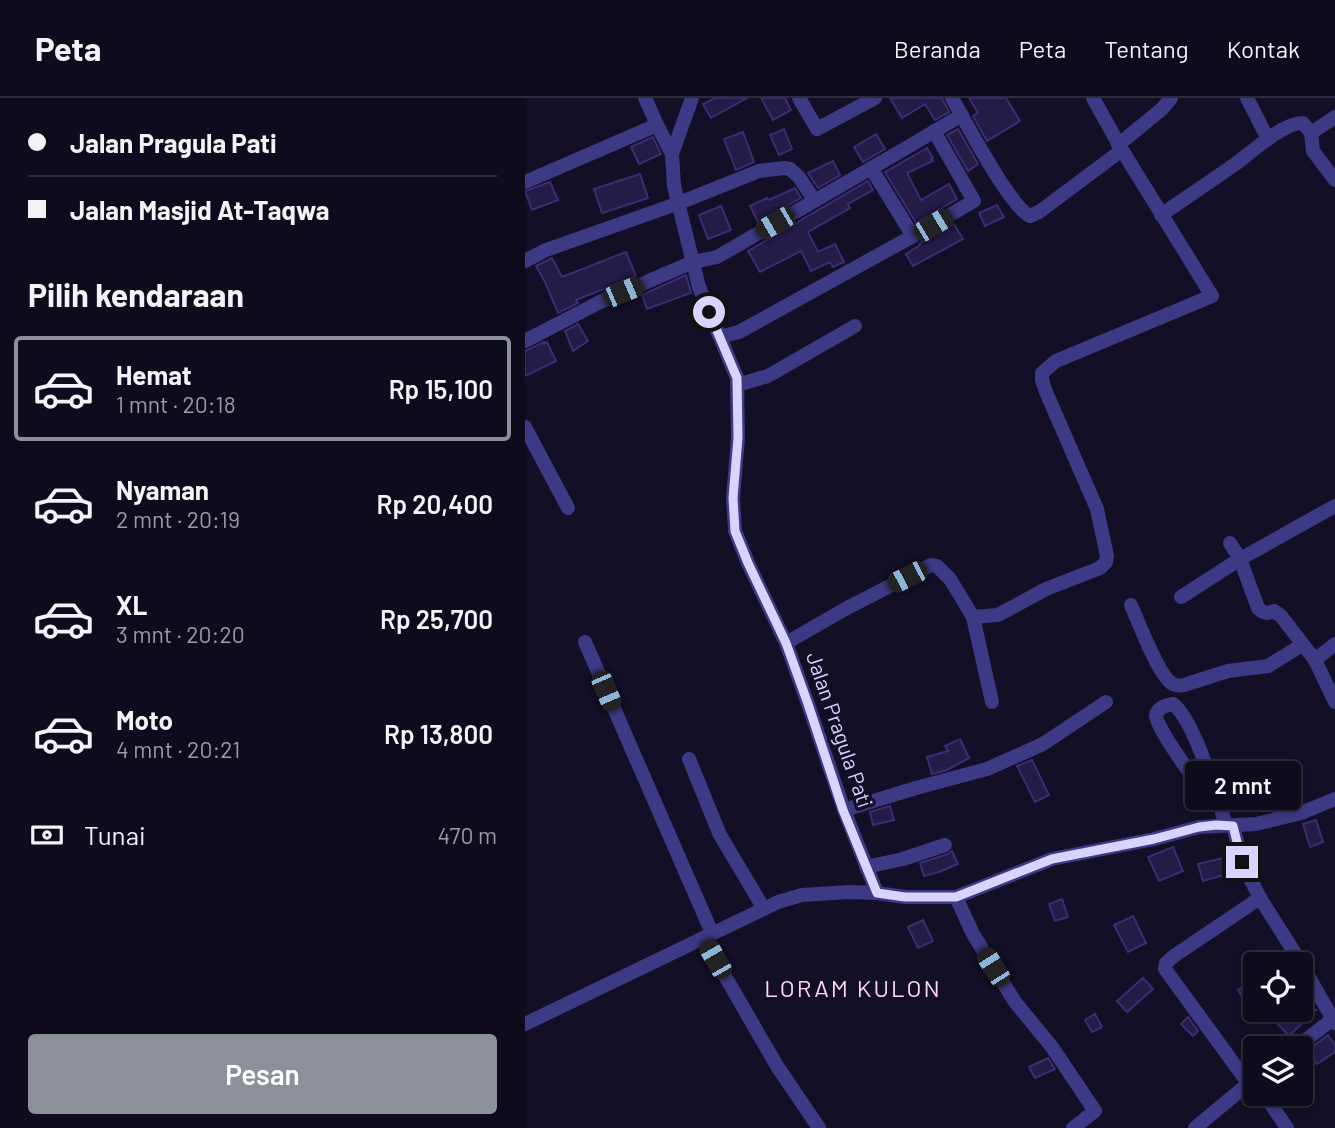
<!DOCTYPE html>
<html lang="id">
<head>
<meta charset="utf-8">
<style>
	:root { --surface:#0e0b1c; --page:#171425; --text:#f1f3f6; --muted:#9b9ba3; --line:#2e2b3b; --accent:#8c9099 }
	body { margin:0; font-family:Barlow,sans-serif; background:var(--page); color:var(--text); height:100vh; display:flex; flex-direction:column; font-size:26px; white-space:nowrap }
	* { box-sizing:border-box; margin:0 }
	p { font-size:23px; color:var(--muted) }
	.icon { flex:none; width:38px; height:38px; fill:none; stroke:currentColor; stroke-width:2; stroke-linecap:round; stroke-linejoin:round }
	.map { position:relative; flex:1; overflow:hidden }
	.panel { display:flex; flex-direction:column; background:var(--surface); width:525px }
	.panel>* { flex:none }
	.banner { display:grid; align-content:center; height:154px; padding:0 28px; background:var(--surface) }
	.controls { position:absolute; left:718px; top:854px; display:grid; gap:14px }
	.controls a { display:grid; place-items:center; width:70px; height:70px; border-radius:7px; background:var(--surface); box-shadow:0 4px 10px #0003,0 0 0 2px var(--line); font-size:35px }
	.end { position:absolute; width:32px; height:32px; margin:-16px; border:9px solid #d9d4ff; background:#111; box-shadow:0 0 0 4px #111 }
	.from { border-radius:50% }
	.bubble { position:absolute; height:49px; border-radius:7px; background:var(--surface); box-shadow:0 4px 10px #0003,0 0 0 2px var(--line); font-size:23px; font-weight:600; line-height:49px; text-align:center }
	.car { position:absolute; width:21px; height:42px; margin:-21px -10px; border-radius:9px; box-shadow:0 0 5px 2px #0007; background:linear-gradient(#222 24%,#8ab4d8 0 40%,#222 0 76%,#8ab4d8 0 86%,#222 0) }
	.banner b { display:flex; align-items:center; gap:24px; height:66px; font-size:26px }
	.banner b+b { border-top:2px solid var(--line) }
	.banner i { width:18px; height:18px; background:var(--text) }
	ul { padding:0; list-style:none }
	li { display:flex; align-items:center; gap:21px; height:105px; margin:0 14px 10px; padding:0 14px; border:4px solid transparent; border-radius:7px }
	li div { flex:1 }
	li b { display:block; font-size:26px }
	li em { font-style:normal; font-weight:600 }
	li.current { border-color:var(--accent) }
	li>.icon { width:63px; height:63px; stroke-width:1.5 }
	h2 { padding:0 28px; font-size:32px; line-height:84px }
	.pay { display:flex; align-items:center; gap:18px; height:77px; padding:0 28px; font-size:26px }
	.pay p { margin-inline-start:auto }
	.primary-button { display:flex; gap:14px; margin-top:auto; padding:14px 28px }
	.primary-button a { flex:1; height:80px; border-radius:7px; background:var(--accent); color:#fff; font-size:28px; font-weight:600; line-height:80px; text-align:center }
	header { display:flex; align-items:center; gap:42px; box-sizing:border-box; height:98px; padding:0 35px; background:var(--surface); border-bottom:2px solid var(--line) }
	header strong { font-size:33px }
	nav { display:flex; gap:38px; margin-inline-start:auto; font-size:24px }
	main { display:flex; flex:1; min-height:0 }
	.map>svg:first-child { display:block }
	.building { fill:#241b47; stroke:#3b2d73; stroke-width:2 }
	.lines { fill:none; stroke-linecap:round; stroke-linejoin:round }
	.minor { stroke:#3d3a85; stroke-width:14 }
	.route { stroke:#d9d4ff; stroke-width:9 }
	.labels { text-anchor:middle; stroke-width:7; stroke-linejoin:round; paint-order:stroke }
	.street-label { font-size:21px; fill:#d9d4ff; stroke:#130f26 }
	.quarter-label { font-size:24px; letter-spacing:2px; fill:#ffd6f0; stroke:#130f26 }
</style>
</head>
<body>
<header>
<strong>Peta</strong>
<nav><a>Beranda</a><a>Peta</a><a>Tentang</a><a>Kontak</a></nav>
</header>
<main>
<section class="panel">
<div class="banner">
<b><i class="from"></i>Jalan Pragula Pati</b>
<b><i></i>Jalan Masjid At-Taqwa</b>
</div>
<h2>Pilih kendaraan</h2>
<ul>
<li class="current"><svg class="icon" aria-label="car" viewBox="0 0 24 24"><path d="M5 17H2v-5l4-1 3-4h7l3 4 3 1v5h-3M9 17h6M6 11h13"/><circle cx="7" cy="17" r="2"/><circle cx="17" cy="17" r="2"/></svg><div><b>Hemat</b><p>1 mnt · 20:18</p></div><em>Rp 15,100</em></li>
<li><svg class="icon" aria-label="car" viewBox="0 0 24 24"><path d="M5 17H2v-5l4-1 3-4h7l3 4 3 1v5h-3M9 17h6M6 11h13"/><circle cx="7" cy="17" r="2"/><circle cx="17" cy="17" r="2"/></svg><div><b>Nyaman</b><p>2 mnt · 20:19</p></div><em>Rp 20,400</em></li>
<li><svg class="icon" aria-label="car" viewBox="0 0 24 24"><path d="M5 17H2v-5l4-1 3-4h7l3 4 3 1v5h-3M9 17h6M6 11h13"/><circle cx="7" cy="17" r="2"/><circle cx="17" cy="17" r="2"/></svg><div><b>XL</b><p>3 mnt · 20:20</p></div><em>Rp 25,700</em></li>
<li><svg class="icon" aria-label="car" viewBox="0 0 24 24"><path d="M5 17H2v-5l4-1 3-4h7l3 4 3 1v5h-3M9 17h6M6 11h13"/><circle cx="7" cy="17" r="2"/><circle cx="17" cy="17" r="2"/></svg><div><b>Moto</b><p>4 mnt · 20:21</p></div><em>Rp 13,800</em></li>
</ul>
<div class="pay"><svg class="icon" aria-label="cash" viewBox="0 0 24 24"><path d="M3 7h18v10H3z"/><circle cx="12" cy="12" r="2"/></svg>Tunai<p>470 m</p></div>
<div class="primary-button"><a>Pesan</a></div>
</section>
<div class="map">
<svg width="810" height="1030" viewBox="0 0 810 1030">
	<rect width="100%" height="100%" fill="#130f26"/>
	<g class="building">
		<polygon points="190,0 222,0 186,20 178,6"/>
		<polygon points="236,0 260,0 266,12 248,22"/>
		<polygon points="365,0 417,0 424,14 410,22 400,6 377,20"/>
		<polygon points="444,0 481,0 495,23 462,43 448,18 453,15"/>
		<polygon points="259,31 267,51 254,57 245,37"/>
		<polygon points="433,31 453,66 443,73 422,37"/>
		<polygon points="218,34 229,64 211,72 199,41"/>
		<polygon points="351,36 360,51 338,64 329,49"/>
		<polygon points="128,39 136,56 114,66 106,49"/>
		<polygon points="402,50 408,60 406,61 408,63 382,75 396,102 424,86 432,101 391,125 360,74"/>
		<polygon points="308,63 315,77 293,90 283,75"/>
		<polygon points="115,76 123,100 77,115 69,91"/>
		<polygon points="343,83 348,92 323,106 325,110 283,134 293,154 310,146 319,164 308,169 305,164 286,173 276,153 235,174 223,153"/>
		<polygon points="25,84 33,102 7,112 0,93"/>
		<polygon points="270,90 276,100 233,124 225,108 242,100 244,102"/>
		<polygon points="472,107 479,119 460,128 454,115"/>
		<polygon points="196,108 206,132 183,141 174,117"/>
		<polygon points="429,126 438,141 388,168 381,156 395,147 395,145"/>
		<polygon points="101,154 111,178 51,202 53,205 33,215 20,184 11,168 27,160 37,179"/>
		<polygon points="161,177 166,195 122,211 117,197"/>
		<polygon points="53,226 63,243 48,253 40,233"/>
		<polygon points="19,244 19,246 22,244 31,263 0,278 0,253"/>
		<polygon points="435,641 444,660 422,672 407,676 402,659 423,653 420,648"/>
		<polygon points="507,662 524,697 510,704 492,668"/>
		<polygon points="365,708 369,722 348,727 345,714"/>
		<polygon points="791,722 798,744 785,749 778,726"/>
		<polygon points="648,749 658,773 634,783 623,759"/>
		<polygon points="427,753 433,766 414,774 399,778 395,765 423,756"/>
		<polygon points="698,760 702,776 678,783 673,766"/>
		<polygon points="537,801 543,819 530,823 524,806"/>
		<polygon points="608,818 621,845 603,854 589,827"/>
		<polygon points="398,822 408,843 393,850 383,829"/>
		<polygon points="618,880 628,891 602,914 592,903"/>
		<polygon points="730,881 730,898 720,904 713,892"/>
		<polygon points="768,912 791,912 764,938 753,926"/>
		<polygon points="570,916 577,929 567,934 560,922"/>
		<polygon points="663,919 673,933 668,938 656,926"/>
		<polygon points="803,937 810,947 810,954 792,966 782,953"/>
		<polygon points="523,960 530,971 510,980 504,969"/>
	</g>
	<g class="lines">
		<g class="minor">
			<polyline points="120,0 132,27"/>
			<polyline points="167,0 147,56 149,88 174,189 212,280 213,340 208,400 210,433 223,465 261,545 283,606 319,712 352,795"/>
			<polyline points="274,0 292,31 350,0"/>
			<path d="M427 0C440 23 485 109 505 118L514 114 597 52"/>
			<polyline points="722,0 743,41"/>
			<polyline points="810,19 786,35 788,53 810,82"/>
			<polyline points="593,47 637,11 646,0"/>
			<polyline points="346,70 388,138"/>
			<polyline points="0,84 132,27 147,56"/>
			<path d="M636 117C662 99 688 82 713 64 729 52 758 25 778 25L786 35"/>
			<polyline points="0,163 21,152 154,105 234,73 259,70 265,71 274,79 289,102"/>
			<polyline points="195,239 214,234 388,138 449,103 409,33"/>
			<polyline points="0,243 75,204 168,164 192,159 376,53 437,17"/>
			<polyline points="212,287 243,278 330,228"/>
			<polyline points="0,329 43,410"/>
			<path d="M705 445 715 461 733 510C739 516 742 516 749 513L756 518 790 562"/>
			<polyline points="656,499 715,461 810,408"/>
			<path d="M606 507C613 523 634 579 648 586 652 588 654 588 659 587L703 573 743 568 777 547"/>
			<polyline points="448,519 467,604"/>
			<polyline points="60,544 187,835"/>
			<polyline points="261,545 322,510 406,467 412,468 425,481 448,519 473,517 521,491 575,470 581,464 582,458 572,411 521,294 517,282 517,275 531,263 687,198 597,52 568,0"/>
			<polyline points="810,546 790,562 810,604"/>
			<polyline points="164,661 195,737 239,811"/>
			<path d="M692 701C686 696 680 692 675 687 666 678 630 627 631 617 633 609 642 607 648 606 669 621 692 700 701 727"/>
			<polyline points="319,712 391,690 462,671 518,646 581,604"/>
			<polyline points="708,728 717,764 735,800 773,860 810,925"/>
			<polyline points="341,769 378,761 420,747"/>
			<polyline points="431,799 448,836 490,904 527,949 570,1013 548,1030"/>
			<polyline points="178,840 252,968 294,1030"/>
			<polyline points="0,926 253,804 277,797 324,794 352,795 380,799 431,799 527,761 629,741 674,729 731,726 776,715 810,701"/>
			<polyline points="770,950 808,921"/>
			<polyline points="723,985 640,871 641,865 649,858 735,800"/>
			<polyline points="739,996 762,1030"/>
			<polyline points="670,1030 729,981"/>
		</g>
	</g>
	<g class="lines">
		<polyline class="route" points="184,214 212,280 213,340 208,400 210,433 223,465 261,545 283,606 318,712 352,795 380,799 431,799 527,761 629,741 674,729 691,727 708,728 717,764"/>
	</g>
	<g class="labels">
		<g class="street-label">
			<text transform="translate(314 632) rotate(71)" y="7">Jalan Pragula Pati</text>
		</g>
		<g class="quarter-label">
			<text x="328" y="899">LORAM KULON</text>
		</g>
	</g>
</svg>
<div class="controls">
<a><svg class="icon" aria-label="locate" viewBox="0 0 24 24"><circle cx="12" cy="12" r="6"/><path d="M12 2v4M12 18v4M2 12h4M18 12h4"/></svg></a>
<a><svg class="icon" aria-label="layers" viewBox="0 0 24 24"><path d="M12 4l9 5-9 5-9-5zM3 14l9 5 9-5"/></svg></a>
</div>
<i class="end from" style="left:184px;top:214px"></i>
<i class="end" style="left:717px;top:764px"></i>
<div class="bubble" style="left:660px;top:663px;width:116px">2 mnt</div>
<i class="car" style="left:250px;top:125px;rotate:240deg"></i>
<i class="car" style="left:408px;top:127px;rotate:59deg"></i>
<i class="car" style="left:98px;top:194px;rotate:67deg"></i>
<i class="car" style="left:382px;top:479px;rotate:243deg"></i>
<i class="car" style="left:81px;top:593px;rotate:157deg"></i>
<i class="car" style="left:190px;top:861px;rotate:330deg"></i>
<i class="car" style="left:468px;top:869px;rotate:328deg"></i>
</div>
</main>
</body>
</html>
